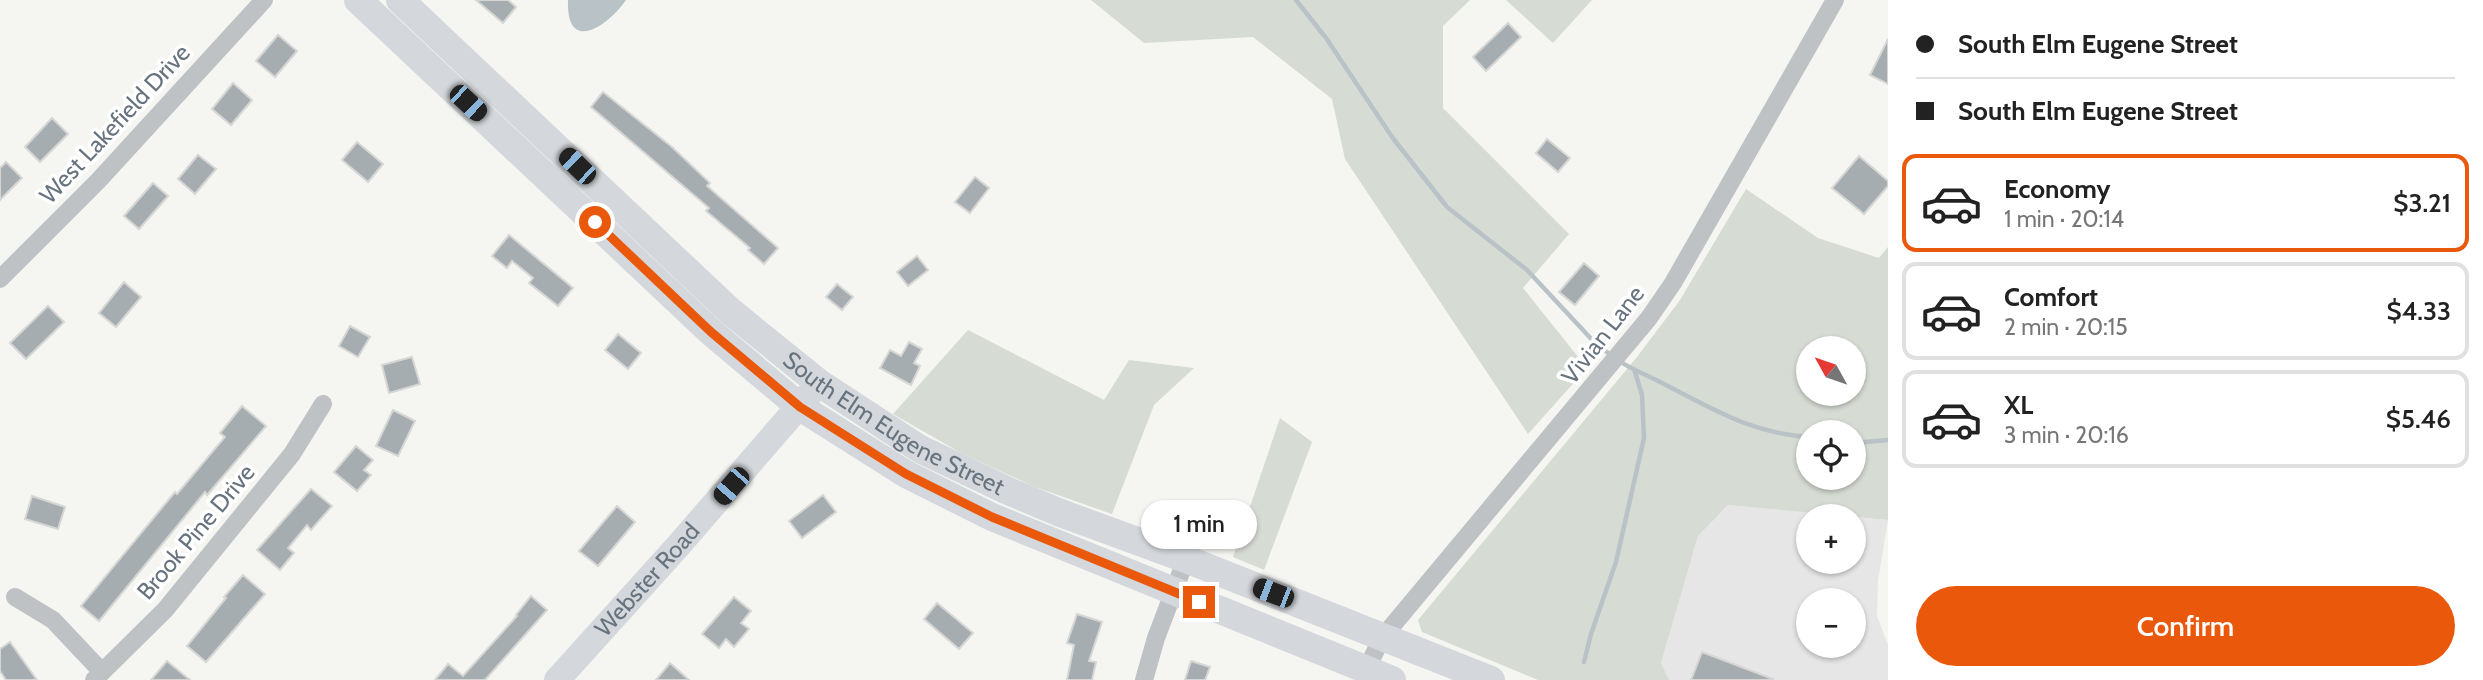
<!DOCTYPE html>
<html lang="en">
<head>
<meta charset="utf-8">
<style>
	:root { --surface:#fff; --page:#f2f2f2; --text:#222; --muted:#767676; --line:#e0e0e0; --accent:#ea580c }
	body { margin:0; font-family:Cabin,sans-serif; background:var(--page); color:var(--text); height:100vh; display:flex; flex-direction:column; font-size:26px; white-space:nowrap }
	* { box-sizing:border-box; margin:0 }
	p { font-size:23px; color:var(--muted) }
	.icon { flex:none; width:38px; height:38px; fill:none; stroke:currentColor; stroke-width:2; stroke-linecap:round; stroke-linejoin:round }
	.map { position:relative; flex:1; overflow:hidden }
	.sheet { display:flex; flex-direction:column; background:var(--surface); width:595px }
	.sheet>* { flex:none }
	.guide { display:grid; align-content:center; height:154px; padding:0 28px; background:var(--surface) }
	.needle { width:46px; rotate:310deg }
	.buttons { position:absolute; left:1796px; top:336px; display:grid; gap:14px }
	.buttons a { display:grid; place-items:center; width:70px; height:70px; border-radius:50%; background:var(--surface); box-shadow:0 2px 5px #0004; font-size:35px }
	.end { position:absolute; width:32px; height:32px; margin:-16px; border:9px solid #ea580c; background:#fff; box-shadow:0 0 0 4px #fff }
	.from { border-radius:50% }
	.bubble { position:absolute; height:49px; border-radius:24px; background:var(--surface); box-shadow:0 2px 5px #0004; font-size:23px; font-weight:600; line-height:49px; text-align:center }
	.car { position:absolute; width:21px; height:42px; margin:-21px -10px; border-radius:9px; box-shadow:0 0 5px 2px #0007; background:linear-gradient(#222 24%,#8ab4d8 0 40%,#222 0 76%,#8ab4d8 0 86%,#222 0) }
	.guide b { display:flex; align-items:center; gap:24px; height:66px; font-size:26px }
	.guide b+b { border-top:2px solid var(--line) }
	.guide i { width:18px; height:18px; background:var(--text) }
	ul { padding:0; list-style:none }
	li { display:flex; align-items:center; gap:21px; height:98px; margin:0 14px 10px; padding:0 14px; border:4px solid var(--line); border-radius:14px }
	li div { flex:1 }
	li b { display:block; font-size:26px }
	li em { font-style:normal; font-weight:600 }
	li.on { border-color:var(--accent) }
	li>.icon { width:63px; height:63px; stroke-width:1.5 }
	.button { display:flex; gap:14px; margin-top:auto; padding:14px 28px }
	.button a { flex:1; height:80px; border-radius:42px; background:var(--accent); color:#fff; font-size:28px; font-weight:600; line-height:80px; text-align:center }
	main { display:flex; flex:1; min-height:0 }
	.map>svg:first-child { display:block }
	.built { fill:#e5e6e5; fill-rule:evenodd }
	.green { fill:#d6dbd3; fill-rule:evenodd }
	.water { fill:#b9c2c7 }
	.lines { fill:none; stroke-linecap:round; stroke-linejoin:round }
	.stream { stroke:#b9c2c7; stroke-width:4.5 }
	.building { fill:#a6adb1; stroke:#d6d6d4; stroke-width:2 }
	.street { stroke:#bec2c5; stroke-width:18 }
	.secondary { stroke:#d4d7db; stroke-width:26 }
	.primary { stroke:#d4d7db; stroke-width:28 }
	.route { stroke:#ea580c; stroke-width:9 }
	.labels { text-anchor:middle; stroke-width:7; stroke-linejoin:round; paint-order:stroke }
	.street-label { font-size:24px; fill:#67747f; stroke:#fff }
</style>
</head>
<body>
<main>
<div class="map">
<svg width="1888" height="680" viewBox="0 0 1888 680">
	<rect width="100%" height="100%" fill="#f5f5f2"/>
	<path class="built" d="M1728 505 1845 516H1808V562H1853V517L1888 520 1878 580 1877 616 1888 645V680H1669L1661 663 1698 536ZM1808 600H1853V646H1808Z"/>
	<g class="green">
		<polygon points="1091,0 1470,0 1443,26 1443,108 1569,234 1523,288 1587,368 1528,434 1345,159 1332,99 1253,37 1144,43"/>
		<polygon points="1506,0 1592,0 1553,43"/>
		<path d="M1746 189 1818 238 1879 258 1888 247V520L1728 505 1698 536 1661 663 1669 680H1538L1422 632 1418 620 1637 357 1680 300ZM1808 348H1853V394H1808ZM1808 432H1853V478H1808Z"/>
		<polygon points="968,330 1104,400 1129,360 1194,368 1154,405 1112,514 1035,487 961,453 893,414"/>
		<polygon points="1280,418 1312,442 1264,570 1233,557"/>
	</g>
	<path class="water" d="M568 0H626C608 26 566 55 568 0Z"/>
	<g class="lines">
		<g class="stream">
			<polyline points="1296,0 1326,38 1392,137 1447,207 1527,270 1596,344 1611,355"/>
			<path d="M1618 360C1632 370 1647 375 1662 383 1711 408 1750 433 1808 437"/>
			<polyline points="1853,443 1888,440"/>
			<polyline points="1584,662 1591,634 1616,562 1644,438 1642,395 1635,372"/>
		</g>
	</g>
	<g class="building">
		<polygon points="476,0 508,0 516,7 503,23"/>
		<polygon points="1508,23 1521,37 1486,71 1473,57"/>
		<polygon points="278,35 297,51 275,77 256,61"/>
		<polygon points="1888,39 1888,84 1870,75"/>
		<polygon points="233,83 252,100 231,125 212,109"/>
		<polygon points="603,92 672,147 710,183 707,186 778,248 764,264 748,250 750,248 706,211 709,208 591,107"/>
		<polygon points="52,118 68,134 40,162 25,147"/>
		<polygon points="1547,139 1570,158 1558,172 1536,153"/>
		<polygon points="357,142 383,164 368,182 342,160"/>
		<polygon points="198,155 216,169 195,194 178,179"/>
		<polygon points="1859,156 1888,181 1888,186 1864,214 1832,188"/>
		<polygon points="6,162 22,178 0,200 0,168"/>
		<polygon points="975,177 989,188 970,213 955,202"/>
		<polygon points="153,183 168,196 139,229 124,216"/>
		<polygon points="509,235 573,288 558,306 529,283 533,278 512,261 507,268 492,256"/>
		<polygon points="917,256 928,270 908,286 897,272"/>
		<polygon points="1584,263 1599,276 1575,305 1559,292"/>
		<polygon points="124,282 141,297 116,327 99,313"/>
		<polygon points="837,284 853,297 842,310 826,297"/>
		<polygon points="48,306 64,322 26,359 10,343"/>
		<polygon points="350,326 370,337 358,357 339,346"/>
		<polygon points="618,334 641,353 628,369 605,350"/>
		<polygon points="909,342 922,349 914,363 920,366 911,385 880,368 890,350 901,356"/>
		<polygon points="412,357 420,384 389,393 382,365"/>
		<polygon points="242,406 266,426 207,495 205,492 99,621 81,606 175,492 177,494 225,437 220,433"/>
		<polygon points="393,410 415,421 398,456 376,446"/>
		<polygon points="356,446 373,460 364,470 371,475 357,491 334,472"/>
		<polygon points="311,489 332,506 311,530 307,525 288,548 294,553 280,570 257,550"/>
		<polygon points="823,495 836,512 802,538 789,521"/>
		<polygon points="32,496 65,507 58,529 25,519"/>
		<polygon points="617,506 635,522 598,566 579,551"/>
		<polygon points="243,575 265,594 206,662 187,646 226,598 224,597"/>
		<polygon points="531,596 547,610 485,680 435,680 448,664 463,676 517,616 516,615"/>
		<polygon points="734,597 751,611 741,623 749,629 734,647 726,639 719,648 702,634"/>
		<polygon points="937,603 973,633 959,649 924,619"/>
		<polygon points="1077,614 1102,622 1089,661 1096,662 1092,680 1067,680 1074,645 1067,643"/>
		<polygon points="10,642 37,680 6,680 0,671 0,649"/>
		<polygon points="1702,652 1773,679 1773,680 1691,680"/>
		<polygon points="167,661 190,680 151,680"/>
		<polygon points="1191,661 1210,667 1205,680 1185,680"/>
		<polygon points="670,663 689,680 656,680"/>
	</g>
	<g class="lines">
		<g class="street">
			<polyline points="0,279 98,181 264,0"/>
			<polyline points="15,597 53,620 102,672"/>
			<polyline points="1366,670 1382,638 1649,318 1673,283 1835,0"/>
			<polyline points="94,680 165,610 292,454 323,404"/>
			<polyline points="1144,680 1156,638 1186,559"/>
		</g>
		<path class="secondary" id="s1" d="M557 680 678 546 819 383"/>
		<g class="primary">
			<polyline points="358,0 711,332 800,407 906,474 992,517 1392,680"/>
			<path id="s2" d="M400 0 730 311 819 383 920 449 1006 490 1058 512 1186 559 1491 680"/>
		</g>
	</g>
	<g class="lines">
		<polyline class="route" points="595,222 711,332 800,407 906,474 992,517 1199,602"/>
	</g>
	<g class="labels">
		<g class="street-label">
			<text transform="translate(115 124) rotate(-47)" y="8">West Lakefield Drive</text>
			<text transform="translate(1603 335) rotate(-52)" y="8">Vivian Lane</text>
			<text dy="8" stroke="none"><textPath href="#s2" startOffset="653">South Elm Eugene Street</textPath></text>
			<text transform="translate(196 532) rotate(-50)" y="8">Brook Pine Drive</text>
			<text dy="8" stroke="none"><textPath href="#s1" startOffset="135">Webster Road</textPath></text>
		</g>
	</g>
</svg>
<div class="buttons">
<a><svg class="needle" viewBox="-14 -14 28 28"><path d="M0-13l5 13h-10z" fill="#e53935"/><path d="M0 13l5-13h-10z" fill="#767676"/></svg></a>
<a><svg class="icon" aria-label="locate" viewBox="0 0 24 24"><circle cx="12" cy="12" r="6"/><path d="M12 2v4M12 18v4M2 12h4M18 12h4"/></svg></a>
<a>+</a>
<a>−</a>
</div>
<i class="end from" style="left:595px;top:222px"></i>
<i class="end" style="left:1199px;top:602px"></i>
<div class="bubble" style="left:1141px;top:500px;width:116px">1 min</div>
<i class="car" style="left:468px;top:103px;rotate:133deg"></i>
<i class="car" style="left:577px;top:166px;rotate:314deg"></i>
<i class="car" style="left:731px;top:486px;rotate:221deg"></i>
<i class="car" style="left:1273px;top:593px;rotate:291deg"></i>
</div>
<section class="sheet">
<div class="guide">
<b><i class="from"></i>South Elm Eugene Street</b>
<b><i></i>South Elm Eugene Street</b>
</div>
<ul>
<li class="on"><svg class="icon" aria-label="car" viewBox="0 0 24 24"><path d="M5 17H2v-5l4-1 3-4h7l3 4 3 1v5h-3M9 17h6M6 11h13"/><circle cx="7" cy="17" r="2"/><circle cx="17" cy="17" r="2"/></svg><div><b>Economy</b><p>1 min · 20:14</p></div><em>$3.21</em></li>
<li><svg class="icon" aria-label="car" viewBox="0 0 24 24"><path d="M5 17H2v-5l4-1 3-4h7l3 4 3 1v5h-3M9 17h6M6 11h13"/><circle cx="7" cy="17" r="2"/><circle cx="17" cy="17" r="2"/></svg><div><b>Comfort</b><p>2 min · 20:15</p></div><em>$4.33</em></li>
<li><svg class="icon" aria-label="car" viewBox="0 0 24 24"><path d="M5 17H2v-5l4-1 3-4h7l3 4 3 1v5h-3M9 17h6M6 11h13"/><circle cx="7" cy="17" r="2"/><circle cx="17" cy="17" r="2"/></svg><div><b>XL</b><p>3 min · 20:16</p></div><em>$5.46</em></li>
</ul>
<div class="button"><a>Confirm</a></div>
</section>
</main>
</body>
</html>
